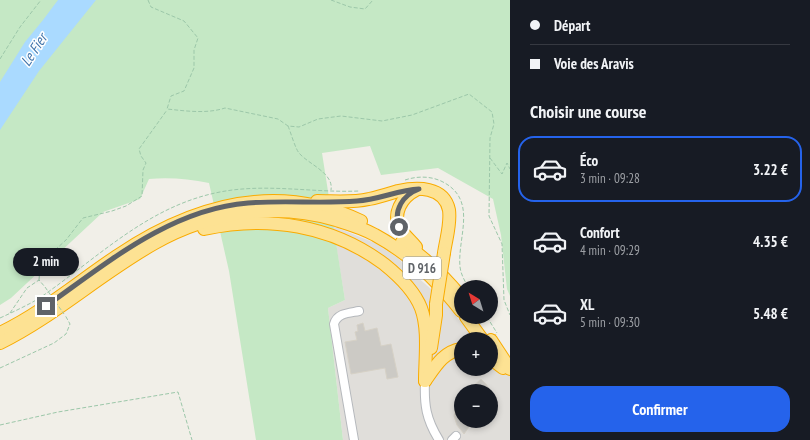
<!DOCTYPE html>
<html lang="fr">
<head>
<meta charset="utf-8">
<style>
	:root { --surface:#171b24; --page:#20242c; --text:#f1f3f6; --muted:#9ea1a6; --line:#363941; --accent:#2563eb }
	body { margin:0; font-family:"PT Sans Narrow",sans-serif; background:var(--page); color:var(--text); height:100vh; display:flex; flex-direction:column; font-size:15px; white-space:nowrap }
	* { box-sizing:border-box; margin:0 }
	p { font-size:13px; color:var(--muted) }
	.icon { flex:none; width:22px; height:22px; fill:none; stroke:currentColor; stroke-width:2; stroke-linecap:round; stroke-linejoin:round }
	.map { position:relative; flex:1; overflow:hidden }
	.sheet { display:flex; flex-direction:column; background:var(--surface); width:300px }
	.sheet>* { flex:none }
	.banner { display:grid; align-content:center; height:88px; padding:0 20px; background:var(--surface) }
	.needle { width:26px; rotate:322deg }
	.tools { position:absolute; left:454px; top:280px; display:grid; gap:8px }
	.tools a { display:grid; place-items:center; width:44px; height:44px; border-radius:50%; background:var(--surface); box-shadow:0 2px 6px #0003; font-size:20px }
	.end { position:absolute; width:18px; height:18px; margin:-9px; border:5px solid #5f6368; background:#fff; box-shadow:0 0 0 2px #fff }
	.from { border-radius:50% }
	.bubble { position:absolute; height:28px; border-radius:14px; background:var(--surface); box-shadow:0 2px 6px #0003; font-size:13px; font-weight:700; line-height:28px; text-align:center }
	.banner b { display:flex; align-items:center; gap:14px; height:38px; font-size:15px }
	.banner b+b { border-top:1px solid var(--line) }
	.banner i { width:10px; height:10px; background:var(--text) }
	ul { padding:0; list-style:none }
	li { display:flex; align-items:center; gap:12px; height:66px; margin:0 8px 6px; padding:0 12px; border:2px solid transparent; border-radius:16px }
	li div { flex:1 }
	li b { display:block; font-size:15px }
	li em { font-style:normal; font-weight:700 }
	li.active { border-color:var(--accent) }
	li>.icon { width:36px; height:36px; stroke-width:1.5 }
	h2 { padding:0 20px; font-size:18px; line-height:48px }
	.cta { display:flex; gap:8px; margin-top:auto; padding:8px 20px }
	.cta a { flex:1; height:46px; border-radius:16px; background:var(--accent); color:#fff; font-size:16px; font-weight:700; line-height:46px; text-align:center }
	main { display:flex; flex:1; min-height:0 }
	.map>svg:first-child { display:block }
	.industrial { fill:#e0deda; fill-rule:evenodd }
	.green { fill:#c5e8c5 }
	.water { fill:#aadaff }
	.building { fill:#cccac5; stroke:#d6d1c6 }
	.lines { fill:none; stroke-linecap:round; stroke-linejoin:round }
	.minor-casing { stroke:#b5b8bc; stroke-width:10 }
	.highway-casing { stroke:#f9ab00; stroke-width:14 }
	.path { stroke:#9cc7a9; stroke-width:1; stroke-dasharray:4 2; stroke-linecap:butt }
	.minor { stroke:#fff; stroke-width:8 }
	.highway { stroke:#fde293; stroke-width:12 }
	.highway-bridge-casing { stroke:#f9ab00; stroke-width:14; stroke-linecap:butt }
	.path-bridge { stroke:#9cc7a9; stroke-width:1; stroke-dasharray:4 2; stroke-linecap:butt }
	.highway-bridge { stroke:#fde293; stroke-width:12 }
	.route { stroke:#5f6368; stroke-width:5 }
	.labels { text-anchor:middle; stroke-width:3; stroke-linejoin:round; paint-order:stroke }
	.shield { fill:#fff; stroke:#8f9295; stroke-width:1 }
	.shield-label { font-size:13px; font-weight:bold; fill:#5f6368 }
	.water-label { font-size:15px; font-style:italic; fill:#4174aa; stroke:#fff }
</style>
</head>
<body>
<main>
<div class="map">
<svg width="510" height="440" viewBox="0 0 510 440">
	<rect width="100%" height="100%" fill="#f1efe8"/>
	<path class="industrial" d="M333 226 375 243 398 258 417 277 445 301 458 319 478 339H461V369H491V353L495 357 510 376V440H343L328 308 345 300ZM461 391H491V421H461Z"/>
	<path class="green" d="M0 0H510V296L507 289 501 235 493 199 438 168 381 175 370 146 322 153 345 300 328 308 343 440H256L229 271 209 183C189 179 169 177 149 179L140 199 103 212 11 298 0 305Z"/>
	<polygon class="water" points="58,0 96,0 39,71 0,130 0,82 25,42 43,20"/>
	<g class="building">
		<polygon points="363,323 365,331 377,328 381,346 391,344 398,377 387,379 385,368 351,374 345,342 357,340 355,332 358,331 357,325"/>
		<polygon points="481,379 486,384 490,391 468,391"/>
		<polygon points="461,395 461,421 473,421 464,434 457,425 454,416 456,407"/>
	</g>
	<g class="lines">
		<g class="minor-casing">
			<g id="minor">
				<path d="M425 381C424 405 426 419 439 440"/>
				<path d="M354 440 334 324C337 313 349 313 359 311"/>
				<polyline points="452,440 456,436"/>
			</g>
		</g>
		<g class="highway-casing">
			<g id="highway">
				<path d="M317 201C334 201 352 203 369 199 379 197 388 194 398 191 417 187 444 186 449 210 451 224 446 239 444 253"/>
				<path d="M204 229C267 215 332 225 384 264 399 276 414 290 421 308 429 329 425 358 425 381"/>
				<path d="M402 242C424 257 444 276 461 297"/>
				<path d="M416 247C411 241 405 236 401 230 391 214 402 197 416 190"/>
				<polyline points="466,317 482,339"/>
				<path d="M0 333C42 313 78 282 117 256 191 206 275 181 361 221"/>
				<polyline points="491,340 510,369"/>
				<path d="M0 343C55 316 101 273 155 243 210 212 275 202 336 220 349 224 363 228 375 235 410 254 437 280 461 311"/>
				<polyline points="431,348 436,315 436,304"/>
				<polyline points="491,359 503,368"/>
				<path d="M425 381C435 367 443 352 461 349"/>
			</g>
		</g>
		<g class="path">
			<path d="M148 0 151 7 184 21 198 38 194 50V68L184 91 171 96 167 109C186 111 207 114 225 108L278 119 288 126 299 127 318 119 341 116 382 121 412 115 469 94 492 112 494 124 490 138 489 216 502 244 504 300 510 315"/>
			<polyline points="331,0 350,7 365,9 373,0"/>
			<polyline points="0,59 20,27 41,0"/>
			<path d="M288 126C291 133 295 148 299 153 308 164 334 173 331 190"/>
			<polyline points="490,158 502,174 507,163 510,169"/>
			<path d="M405 180C417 176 430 176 441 181 479 199 457 237 460 267 461 275 465 281 468 287"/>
			<polyline points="39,280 40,267 45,259 66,240 83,218 112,211 126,206 142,196 143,170 146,163 141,156 139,149 167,110"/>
			<polyline points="10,313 27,288 39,280 45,287"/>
			<polyline points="487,317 497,333"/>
			<path d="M0 318C13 312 26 306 38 299 97 259 147 206 220 192 266 183 313 193 359 191"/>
			<polyline points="0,368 54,343 66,334 70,324 65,315"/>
			<polyline points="0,425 58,412 178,392 192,440"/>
		</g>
		<use href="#minor" class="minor"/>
		<use href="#highway" class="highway"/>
		<g class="highway-bridge-casing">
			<polyline id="highway-bridge" points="436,304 444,253"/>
		</g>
		<polyline class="path-bridge" points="45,287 64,314"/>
		<use href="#highway-bridge" class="highway-bridge"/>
	</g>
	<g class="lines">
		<path class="route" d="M46 306C107 263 171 209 248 203 284 200 321 204 357 201 378 200 398 190 419 189 403 195 393 210 399 227"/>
	</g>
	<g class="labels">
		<rect class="shield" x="403" y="257" width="38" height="22" rx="3"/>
		<g class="shield-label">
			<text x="422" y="273">D 916</text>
		</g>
		<g class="water-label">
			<text transform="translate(34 50) rotate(-57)" y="5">Le Fier</text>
		</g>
	</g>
</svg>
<div class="tools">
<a><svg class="needle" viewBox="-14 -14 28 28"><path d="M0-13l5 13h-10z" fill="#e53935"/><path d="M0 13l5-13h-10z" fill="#9ea1a6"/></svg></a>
<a>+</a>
<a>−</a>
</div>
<i class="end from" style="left:399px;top:227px"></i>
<i class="end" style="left:46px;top:306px"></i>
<div class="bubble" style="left:13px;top:248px;width:66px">2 min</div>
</div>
<section class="sheet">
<div class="banner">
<b><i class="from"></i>Départ</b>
<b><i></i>Voie des Aravis</b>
</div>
<h2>Choisir une course</h2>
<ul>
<li class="active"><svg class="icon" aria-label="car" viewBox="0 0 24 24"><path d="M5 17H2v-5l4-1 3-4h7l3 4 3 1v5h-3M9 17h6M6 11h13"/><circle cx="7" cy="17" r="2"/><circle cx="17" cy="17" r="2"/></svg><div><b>Éco</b><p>3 min · 09:28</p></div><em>3.22 €</em></li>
<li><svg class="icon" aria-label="car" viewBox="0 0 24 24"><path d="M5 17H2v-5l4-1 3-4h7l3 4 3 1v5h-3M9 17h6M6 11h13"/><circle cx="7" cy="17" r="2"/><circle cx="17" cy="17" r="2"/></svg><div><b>Confort</b><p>4 min · 09:29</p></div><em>4.35 €</em></li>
<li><svg class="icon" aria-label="car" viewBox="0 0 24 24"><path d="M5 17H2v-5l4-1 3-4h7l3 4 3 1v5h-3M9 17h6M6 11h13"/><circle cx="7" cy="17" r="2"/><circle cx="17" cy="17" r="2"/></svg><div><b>XL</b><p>5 min · 09:30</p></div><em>5.48 €</em></li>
</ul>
<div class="cta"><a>Confirmer</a></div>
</section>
</main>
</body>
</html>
